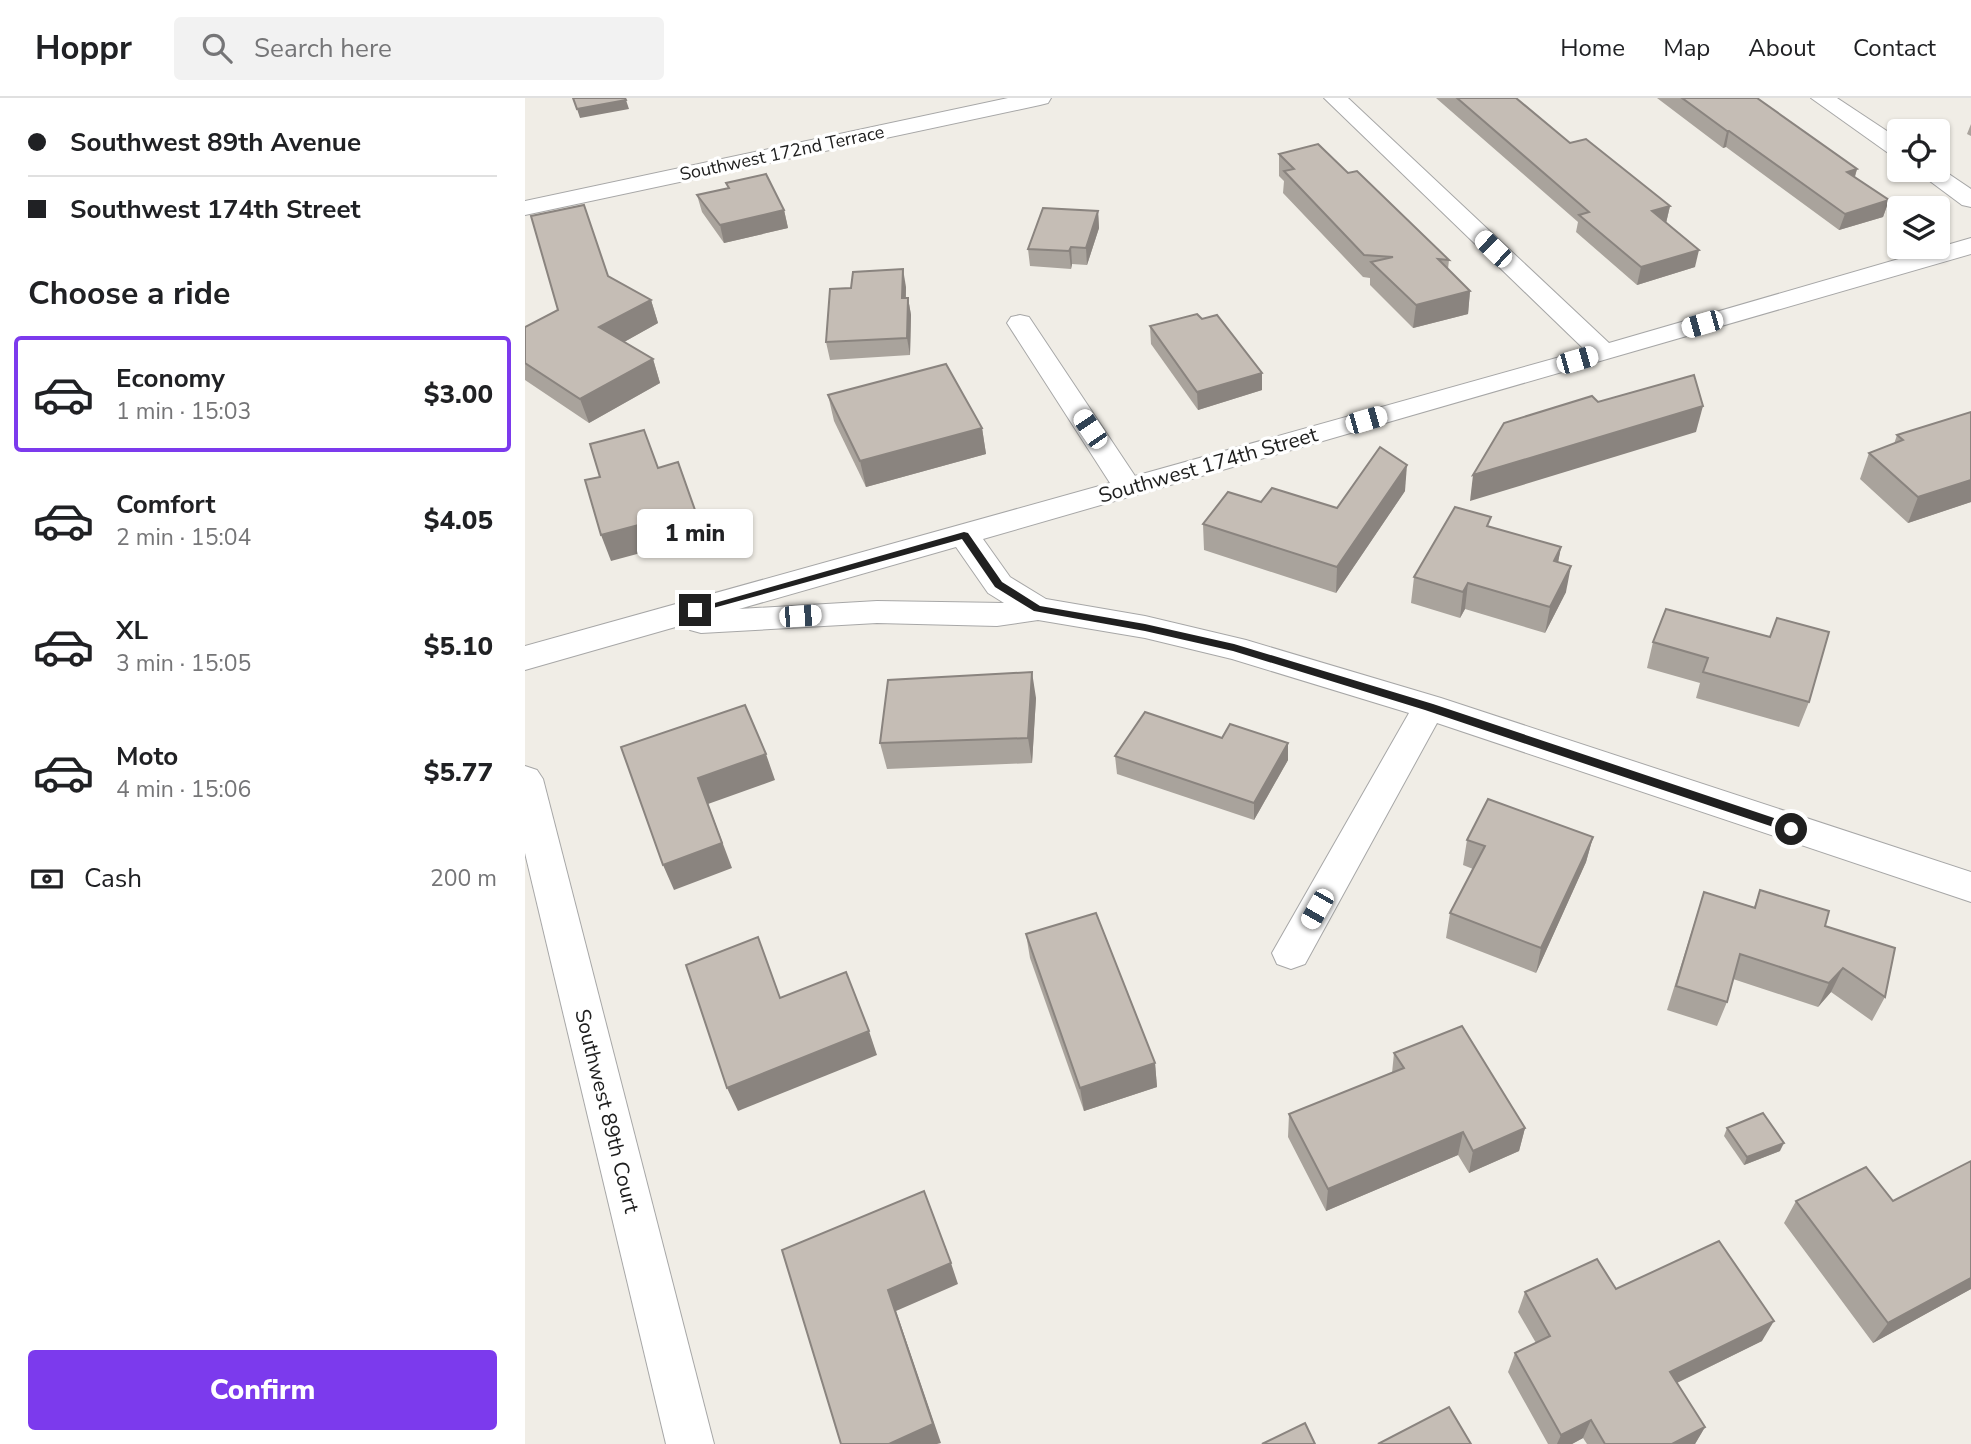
<!DOCTYPE html>
<html lang="en">
<head>
<meta charset="utf-8">
<style>
	:root { --surface:#fff; --page:#f2f2f2; --text:#202124; --muted:#757577; --line:#e0e0e0; --accent:#7c3aed }
	body { margin:0; font-family:"Nunito Sans",sans-serif; background:var(--page); color:var(--text); height:100vh; display:flex; flex-direction:column; font-size:26px; white-space:nowrap }
	* { box-sizing:border-box; margin:0 }
	p { font-size:23px; color:var(--muted) }
	.icon { flex:none; width:38px; height:38px; fill:none; stroke:currentColor; stroke-width:2; stroke-linecap:round; stroke-linejoin:round }
	.map { position:relative; flex:1; overflow:hidden }
	.details { display:flex; flex-direction:column; background:var(--surface); width:525px }
	.details>* { flex:none }
	.hud { display:grid; align-content:center; height:154px; padding:0 28px; background:var(--surface) }
	.buttons { position:absolute; left:1362px; top:21px; display:grid; gap:14px }
	.buttons a { display:grid; place-items:center; width:63px; height:63px; border-radius:7px; background:var(--surface); box-shadow:0 2px 5px #0004; font-size:35px }
	.end { position:absolute; width:32px; height:32px; margin:-16px; border:9px solid #202020; background:#fff; box-shadow:0 0 0 4px #fff }
	.from { border-radius:50% }
	.bubble { position:absolute; height:49px; border-radius:7px; background:var(--surface); box-shadow:0 2px 5px #0004; font-size:23px; font-weight:800; line-height:49px; text-align:center }
	.car { position:absolute; width:21px; height:42px; margin:-21px -10px; border-radius:9px; box-shadow:0 0 5px 2px #0007; background:linear-gradient(#fff 24%,#345 0 40%,#fff 0 76%,#345 0 86%,#fff 0) }
	.hud b { display:flex; align-items:center; gap:24px; height:66px; font-size:26px }
	.hud b+b { border-top:2px solid var(--line) }
	.hud i { width:18px; height:18px; background:var(--text) }
	ul { padding:0; list-style:none }
	li { display:flex; align-items:center; gap:21px; height:116px; margin:0 14px 10px; padding:0 14px; border:4px solid transparent; border-radius:7px }
	li div { flex:1 }
	li b { display:block; font-size:26px }
	li em { font-style:normal; font-weight:800 }
	li.selected { border-color:var(--accent) }
	li>.icon { width:63px; height:63px; stroke-width:1.5 }
	h2 { padding:0 28px; font-size:32px; line-height:84px }
	.pay { display:flex; align-items:center; gap:18px; height:77px; padding:0 28px; font-size:26px }
	.pay p { margin-inline-start:auto }
	.cta { display:flex; gap:14px; margin-top:auto; padding:14px 28px }
	.cta a { flex:1; height:80px; border-radius:7px; background:var(--accent); color:#fff; font-size:28px; font-weight:800; line-height:80px; text-align:center }
	header { display:flex; align-items:center; gap:42px; box-sizing:border-box; height:98px; padding:0 35px; background:var(--surface); border-bottom:2px solid var(--line) }
	header strong { font-size:33px }
	nav { display:flex; gap:38px; margin-inline-start:auto; font-size:24px }
	.search { width:490px; height:63px; background:var(--page); display:flex; align-items:center; gap:18px; box-sizing:border-box; padding:0 24px; border-radius:7px; color:var(--muted); font-size:26px }
	main { display:flex; flex:1; min-height:0 }
	.map>svg:first-child { display:block }
	.lines { fill:none; stroke-linecap:round; stroke-linejoin:round }
	.street-casing { stroke:#a7a7a7; stroke-width:2 }
	.street { fill:#fff; fill-rule:evenodd }
	.wall { fill:#a9a39c }
	.shaded-wall { fill:#8a847f }
	.building { fill:#c5bdb5; stroke:#8a847f; stroke-width:2 }
	.route { fill:#202020 }
	.labels { text-anchor:middle; stroke-width:7; stroke-linejoin:round; paint-order:stroke }
	.far-street-label { font-size:18px; fill:#202020; stroke:#fff }
	.street-label { font-size:21px; fill:#202020; stroke:#fff }
</style>
</head>
<body>
<header>
<strong>Hoppr</strong>
<div class="search"><svg class="icon" aria-label="search" viewBox="0 0 24 24"><circle cx="10" cy="10" r="6"/><path d="M15 15l6 6"/></svg>Search here</div>
<nav><a>Home</a><a>Map</a><a>About</a><a>Contact</a></nav>
</header>
<main>
<section class="details">
<div class="hud">
<b><i class="from"></i>Southwest 89th Avenue</b>
<b><i></i>Southwest 174th Street</b>
</div>
<h2>Choose a ride</h2>
<ul>
<li class="selected"><svg class="icon" aria-label="car" viewBox="0 0 24 24"><path d="M5 17H2v-5l4-1 3-4h7l3 4 3 1v5h-3M9 17h6M6 11h13"/><circle cx="7" cy="17" r="2"/><circle cx="17" cy="17" r="2"/></svg><div><b>Economy</b><p>1 min · 15:03</p></div><em>$3.00</em></li>
<li><svg class="icon" aria-label="car" viewBox="0 0 24 24"><path d="M5 17H2v-5l4-1 3-4h7l3 4 3 1v5h-3M9 17h6M6 11h13"/><circle cx="7" cy="17" r="2"/><circle cx="17" cy="17" r="2"/></svg><div><b>Comfort</b><p>2 min · 15:04</p></div><em>$4.05</em></li>
<li><svg class="icon" aria-label="car" viewBox="0 0 24 24"><path d="M5 17H2v-5l4-1 3-4h7l3 4 3 1v5h-3M9 17h6M6 11h13"/><circle cx="7" cy="17" r="2"/><circle cx="17" cy="17" r="2"/></svg><div><b>XL</b><p>3 min · 15:05</p></div><em>$5.10</em></li>
<li><svg class="icon" aria-label="car" viewBox="0 0 24 24"><path d="M5 17H2v-5l4-1 3-4h7l3 4 3 1v5h-3M9 17h6M6 11h13"/><circle cx="7" cy="17" r="2"/><circle cx="17" cy="17" r="2"/></svg><div><b>Moto</b><p>4 min · 15:06</p></div><em>$5.77</em></li>
</ul>
<div class="pay"><svg class="icon" aria-label="cash" viewBox="0 0 24 24"><path d="M3 7h18v10H3z"/><circle cx="12" cy="12" r="2"/></svg>Cash<p>200 m</p></div>
<div class="cta"><a>Confirm</a></div>
</section>
<div class="map">
<svg width="1446" height="1346" viewBox="0 0 1446 1346">
	<rect width="100%" height="100%" fill="#f0ede6"/>
	<g class="lines">
		<g class="street-casing">
			<g id="street">
				<polygon points="483,0 526,0 523,5 515,7 0,117 0,103"/>
				<path d="M799 0H823L1084 245 1446 140V156L458 441 485 479 521 501 620 518 721 542 916 600 1446 774V804L912 625 780 866 766 871 752 866 747 855 884 615 707 561 620 540 513 522 472 528 352 525 176 535 165 532 161 526 0 572V548L585 385 482 225 486 219 495 217 504 219 610 378 1060 252ZM431 449 463 495 479 505 352 503 214 511Z"/>
				<polygon points="1286,0 1312,0 1374,41 1374,59 1366,57"/>
				<polygon points="1412,68 1446,91 1446,109 1437,107 1390,72 1412,72"/>
				<polygon points="0,668 12,672 18,681 189,1346 141,1346 0,755"/>
			</g>
		</g>
		<use href="#street" class="street"/>
	</g>
	<g class="wall">
		<polygon points="911,0 991,0 1045,45 1145,108 1141,125 1170,169 1112,187 1051,134 1053,124"/>
		<polygon points="1132,0 1232,0 1332,71 1330,79 1364,102 1358,119 1314,132 1201,49 1198,50"/>
		<polygon points="1446,26 1446,38 1442,36"/>
		<polygon points="754,56 823,75 924,162 923,171 945,193 943,216 888,230 845,187 845,180 838,179 758,95 759,83 754,78"/>
		<polygon points="201,85 259,112 263,130 199,145 177,114 172,97 203,90"/>
		<polygon points="573,113 574,130 562,167 547,166 546,171 505,168 503,151"/>
		<polygon points="83,178 126,202 133,225 99,244 128,261 135,285 64,325 0,282 0,229 33,212"/>
		<polygon points="381,189 381,200 383,200 386,217 385,257 305,262 301,244"/>
		<polygon points="625,228 737,292 673,312 626,246"/>
		<polygon points="303,297 457,330 461,356 341,389 309,323"/>
		<polygon points="1446,314 1446,404 1383,425 1335,381 1344,355 1369,346 1372,337"/>
		<polygon points="880,393 811,495 679,452 678,426 736,404 812,410"/>
		<polygon points="965,429 1036,449 1033,464 1041,494 1020,535 940,511 935,520 886,505 889,479"/>
		<polygon points="1141,511 1284,604 1274,629 1171,600 1175,585 1122,570 1128,544"/>
		<polygon points="511,600 507,665 362,671 355,645"/>
		<polygon points="763,645 763,662 729,722 592,676 590,658"/>
		<polygon points="1068,739 1061,764 1011,875 921,840 925,815 948,771 938,767 942,742"/>
		<polygon points="1235,792 1300,828 1360,899 1347,923 1306,894 1293,909 1208,881 1202,904 1192,928 1142,912 1179,794 1229,809"/>
		<polygon points="501,836 630,965 632,989 559,1013 505,860"/>
		<polygon points="869,955 1000,1030 994,1053 944,1075 933,1057 801,1113 763,1039 764,1016 867,975"/>
		<polygon points="1202,1030 1255,1053 1219,1067 1199,1038"/>
		<polygon points="1446,1063 1446,1191 1348,1245 1259,1125 1271,1103 1368,1103"/>
		<polygon points="1091,1191 1237,1243 1152,1285 1180,1329 1170,1346 1062,1346 1058,1340 1047,1346 1023,1346 983,1274 990,1255 1011,1245 993,1214 1000,1194"/>
	</g>
	<g class="shaded-wall">
		<polygon points="101,2 104,11 55,20 52,11"/>
		<polygon points="1202,33 1204,33 1201,49 1198,50"/>
		<polygon points="1332,71 1327,87 1322,74"/>
		<polygon points="1364,102 1358,119 1314,132 1320,116"/>
		<polygon points="1145,108 1141,125 1127,113"/>
		<polygon points="259,112 263,130 199,145 195,127"/>
		<polygon points="573,113 574,130 562,167 561,150"/>
		<polygon points="546,149 547,166 546,171 544,153"/>
		<polygon points="1174,152 1170,169 1112,187 1116,169"/>
		<polygon points="378,171 381,189 380,218 377,200"/>
		<polygon points="945,193 943,216 888,230 891,207"/>
		<polygon points="383,200 386,217 385,257 382,240"/>
		<polygon points="126,202 133,225 83,253 74,229"/>
		<polygon points="128,261 135,285 64,325 55,301"/>
		<polygon points="737,275 737,292 673,312 672,294"/>
		<polygon points="1178,308 1171,334 945,403 948,377"/>
		<polygon points="457,330 461,356 341,389 335,363"/>
		<polygon points="882,367 880,393 811,495 812,469"/>
		<polygon points="1446,382 1446,404 1383,425 1393,399"/>
		<polygon points="170,412 179,438 86,463 76,437"/>
		<polygon points="1036,449 1031,475 1029,463"/>
		<polygon points="1046,468 1041,494 1020,535 1025,509"/>
		<polygon points="943,485 940,511 935,520 938,494"/>
		<polygon points="507,574 511,600 507,665 503,640"/>
		<polygon points="763,645 763,662 729,722 729,705"/>
		<polygon points="241,656 250,682 183,706 207,770 149,792 138,767 173,680"/>
		<polygon points="1068,739 1061,764 1011,875 1016,850"/>
		<polygon points="1318,870 1306,894 1293,909 1304,885"/>
		<polygon points="344,933 352,957 213,1013 202,990"/>
		<polygon points="630,965 632,989 559,1013 555,990"/>
		<polygon points="1000,1030 994,1053 944,1075 948,1053"/>
		<polygon points="938,1034 933,1057 801,1113 803,1091"/>
		<polygon points="1259,1045 1255,1053 1219,1067 1222,1059"/>
		<polygon points="426,1165 433,1186 371,1213 416,1345 412,1346 364,1346 363,1192"/>
		<polygon points="1446,1180 1446,1191 1348,1245 1363,1225"/>
		<polygon points="1249,1223 1237,1243 1135,1293 1145,1274"/>
		<polygon points="1066,1322 1058,1340 1047,1346 1032,1346 1036,1337"/>
		<polygon points="1180,1329 1170,1346 1147,1346"/>
	</g>
	<g class="building">
		<polygon points="48,0 100,0 101,2 52,11"/>
		<polygon points="932,0 991,0 1045,45 1061,41 1145,108 1127,113 1174,152 1116,169 1054,117 1064,114"/>
		<polygon points="1157,0 1232,0 1332,71 1322,74 1364,102 1320,116 1204,33 1202,33"/>
		<polygon points="793,46 823,75 832,73 924,162 913,161 945,193 891,207 846,164 868,159 839,157 759,73 769,71 754,56"/>
		<polygon points="241,76 259,112 195,127 172,97 204,90 201,85"/>
		<polygon points="59,107 83,178 126,202 74,229 128,261 55,301 0,265 0,229 33,212 6,118"/>
		<polygon points="518,110 573,113 561,150 546,149 544,153 503,151"/>
		<polygon points="378,171 377,200 383,200 382,240 301,244 305,191 326,190 328,174"/>
		<polygon points="672,216 677,221 692,217 737,275 672,294 625,228"/>
		<polygon points="421,266 457,330 335,363 303,297"/>
		<polygon points="1169,277 1178,308 948,377 979,325 1067,298 1073,304"/>
		<polygon points="1446,314 1446,382 1393,399 1344,355 1378,342 1372,337"/>
		<polygon points="119,332 133,370 153,364 170,412 76,437 60,382 75,379 65,346"/>
		<polygon points="855,349 882,367 812,469 678,426 703,394 736,404 747,390 812,410"/>
		<polygon points="930,409 966,419 962,428 1036,449 1029,463 1046,468 1025,509 943,485 938,494 889,479"/>
		<polygon points="1141,511 1245,539 1252,520 1304,534 1284,604 1178,574 1183,560 1128,544"/>
		<polygon points="507,574 503,640 355,645 363,582"/>
		<polygon points="220,607 241,656 173,680 197,745 138,767 96,649"/>
		<polygon points="620,614 697,640 705,626 763,645 729,705 590,658"/>
		<polygon points="963,701 1068,739 1016,850 925,815 960,748 942,742"/>
		<polygon points="1235,792 1304,813 1300,828 1370,850 1360,899 1318,870 1304,885 1215,856 1202,904 1151,888 1179,794 1230,810"/>
		<polygon points="571,815 630,965 555,990 501,836"/>
		<polygon points="233,839 255,900 321,874 344,933 202,990 161,867"/>
		<polygon points="937,928 1000,1030 948,1053 938,1034 803,1091 764,1016 879,970 869,955"/>
		<polygon points="1238,1015 1259,1045 1222,1059 1202,1030"/>
		<polygon points="1446,1063 1446,1180 1363,1225 1271,1103 1341,1069 1368,1103"/>
		<polygon points="399,1093 426,1165 363,1192 408,1326 364,1346 316,1346 257,1152"/>
		<polygon points="1194,1143 1249,1223 1145,1274 1180,1329 1147,1346 1080,1346 1066,1322 1036,1337 990,1255 1025,1238 1000,1194 1072,1161 1091,1191"/>
		<polygon points="924,1309 946,1346 853,1346"/>
		<polygon points="780,1325 790,1346 737,1346"/>
	</g>
	<polygon class="route" points="439,434 443,435 477,484 515,508 620,526 709,546 908,606 1270,727 1272,731 1266,735 900,612 708,553 620,533 509,513 470,489 437,441 170,515 165,512"/>
	<g class="labels">
		<g class="far-street-label">
			<text transform="translate(257 55) rotate(-12)" y="6">Southwest 172nd Terrace</text>
		</g>
		<g class="street-label">
			<text transform="translate(683 367) rotate(-16)" y="7">Southwest 174th Street</text>
			<text transform="translate(82 1013) rotate(76)" y="7">Southwest 89th Court</text>
		</g>
	</g>
</svg>
<div class="buttons">
<a><svg class="icon" aria-label="locate" viewBox="0 0 24 24"><circle cx="12" cy="12" r="6"/><path d="M12 2v4M12 18v4M2 12h4M18 12h4"/></svg></a>
<a><svg class="icon" aria-label="layers" viewBox="0 0 24 24"><path d="M12 4l9 5-9 5-9-5zM3 14l9 5 9-5"/></svg></a>
</div>
<i class="end from" style="left:1266px;top:731px"></i>
<i class="end" style="left:170px;top:512px"></i>
<div class="bubble" style="left:112px;top:411px;width:116px">1 min</div>
<i class="car" style="left:968px;top:151px;rotate:314deg"></i>
<i class="car" style="left:1177px;top:226px;rotate:254deg"></i>
<i class="car" style="left:1052px;top:262px;rotate:74deg"></i>
<i class="car" style="left:841px;top:322px;rotate:74deg"></i>
<i class="car" style="left:565px;top:331px;rotate:326deg"></i>
<i class="car" style="left:275px;top:518px;rotate:86deg"></i>
<i class="car" style="left:792px;top:811px;rotate:210deg"></i>
</div>
</main>
</body>
</html>
